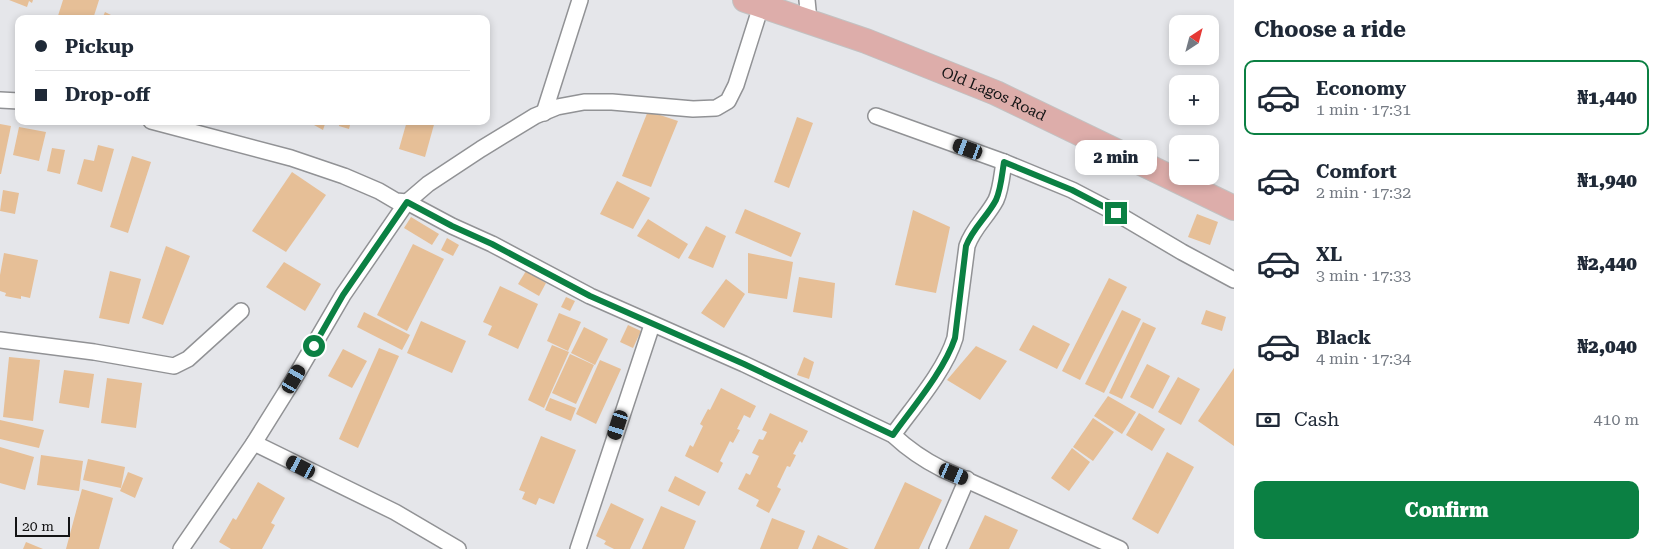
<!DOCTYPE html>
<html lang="en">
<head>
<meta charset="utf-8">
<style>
	:root { --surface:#fff; --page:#f6f6f7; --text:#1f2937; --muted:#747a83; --line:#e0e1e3; --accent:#0b8043 }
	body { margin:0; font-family:"Roboto Serif",serif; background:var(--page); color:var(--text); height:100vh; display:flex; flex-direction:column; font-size:19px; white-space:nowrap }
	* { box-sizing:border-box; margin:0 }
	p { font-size:16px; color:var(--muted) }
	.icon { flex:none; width:28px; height:28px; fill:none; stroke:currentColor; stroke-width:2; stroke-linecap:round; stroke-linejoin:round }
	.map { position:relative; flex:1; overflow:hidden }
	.drawer { display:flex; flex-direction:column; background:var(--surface); width:425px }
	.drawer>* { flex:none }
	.guide { position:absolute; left:15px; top:15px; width:475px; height:110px; border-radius:10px; box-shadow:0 2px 8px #0003; display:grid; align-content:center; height:110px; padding:0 20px; background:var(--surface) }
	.needle { width:32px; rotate:36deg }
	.fabs { position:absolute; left:1169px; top:15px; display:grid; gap:10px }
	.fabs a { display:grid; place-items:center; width:50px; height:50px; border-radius:10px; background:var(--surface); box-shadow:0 2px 8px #0003; font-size:25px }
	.scale { position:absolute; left:15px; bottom:12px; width:55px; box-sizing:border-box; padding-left:5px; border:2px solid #141415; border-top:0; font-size:14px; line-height:18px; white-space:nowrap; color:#141415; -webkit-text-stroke:4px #e5e6ea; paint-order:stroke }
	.end { position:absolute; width:22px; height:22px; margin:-11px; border:6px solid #0b8043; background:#fff; box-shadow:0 0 0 2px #fff }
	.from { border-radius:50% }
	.bubble { position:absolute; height:35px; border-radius:10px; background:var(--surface); box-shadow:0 2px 8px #0003; font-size:16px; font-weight:800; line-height:35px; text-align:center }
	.car { position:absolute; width:15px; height:30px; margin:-15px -8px; border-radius:6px; box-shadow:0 0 4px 1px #0007; background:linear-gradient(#222 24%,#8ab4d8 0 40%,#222 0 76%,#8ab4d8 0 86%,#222 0) }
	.guide b { display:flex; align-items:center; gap:18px; height:48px; font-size:19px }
	.guide b+b { border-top:1px solid var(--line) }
	.guide i { width:12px; height:12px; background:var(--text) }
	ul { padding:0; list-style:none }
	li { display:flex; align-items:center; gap:15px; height:75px; margin:0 10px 8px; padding:0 10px; border:2px solid transparent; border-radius:10px }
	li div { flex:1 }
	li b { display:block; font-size:19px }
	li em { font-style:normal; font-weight:800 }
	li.selected { border-color:var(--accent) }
	li>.icon { width:45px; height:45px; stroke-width:1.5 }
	h2 { padding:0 20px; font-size:22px; line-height:60px }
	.pay { display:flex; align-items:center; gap:12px; height:55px; padding:0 20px; font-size:19px }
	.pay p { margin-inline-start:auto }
	.primary-button { display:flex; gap:10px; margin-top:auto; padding:10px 20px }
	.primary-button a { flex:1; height:58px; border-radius:10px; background:var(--accent); color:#fff; font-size:20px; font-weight:800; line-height:58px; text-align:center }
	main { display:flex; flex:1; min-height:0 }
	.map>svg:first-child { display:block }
	.building { fill:#e6bf97 }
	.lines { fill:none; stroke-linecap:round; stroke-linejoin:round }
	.minor-casing { stroke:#919295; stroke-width:18 }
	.primary-casing { stroke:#c2c2c2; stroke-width:26 }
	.minor { stroke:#fff; stroke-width:15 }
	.primary { stroke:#ddadaa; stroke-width:24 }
	.route { stroke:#0b8043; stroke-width:6 }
	.labels { text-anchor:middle; stroke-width:5; stroke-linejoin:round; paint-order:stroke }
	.street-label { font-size:15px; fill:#141415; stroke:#e5e6ea }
</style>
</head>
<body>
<main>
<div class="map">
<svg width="1234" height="549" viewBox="0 0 1234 549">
	<rect width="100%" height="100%" fill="#e5e6ea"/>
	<g class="building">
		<polygon points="9,0 33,0 32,3 29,1 27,7"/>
		<polygon points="63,0 99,0 93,19 57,19"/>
		<polygon points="105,12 119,19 102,19"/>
		<polygon points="648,111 678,121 651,187 622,176"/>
		<polygon points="797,117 813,123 789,188 774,182"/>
		<polygon points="314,121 326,121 323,130 314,125"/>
		<polygon points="340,121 351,121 349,129 339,126"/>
		<polygon points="407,121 435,121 425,157 399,149"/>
		<polygon points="0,124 11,126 1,174 0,174"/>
		<polygon points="19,127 46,132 39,161 13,155"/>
		<polygon points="98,145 114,149 102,192 77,184 84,159 94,161"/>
		<polygon points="52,148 65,150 60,174 47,171"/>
		<polygon points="132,156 151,162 128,233 110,227"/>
		<polygon points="292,172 326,195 286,252 252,231"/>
		<polygon points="617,181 650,198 633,229 600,214"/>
		<polygon points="3,190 19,193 15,214 0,211"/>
		<polygon points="745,209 801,233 791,257 735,233"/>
		<polygon points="913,210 950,227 936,293 895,285"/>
		<polygon points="1197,214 1218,222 1210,245 1188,237"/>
		<polygon points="411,217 439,234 432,245 404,228"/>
		<polygon points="648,219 688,244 679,259 637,236"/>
		<polygon points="706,226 726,236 713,268 688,258"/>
		<polygon points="447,238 459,245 453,256 441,250"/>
		<polygon points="413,244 444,259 407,331 377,315"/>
		<polygon points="166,246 190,256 163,325 142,318"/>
		<polygon points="4,253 38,260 30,298 21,296 21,299 5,296 6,293 0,291 0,275"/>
		<polygon points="748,253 793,262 787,299 748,293"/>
		<polygon points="284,262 321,284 305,311 266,287"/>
		<polygon points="110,271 141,279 129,324 99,318"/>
		<polygon points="526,271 546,283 539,296 518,284"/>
		<polygon points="799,277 835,283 832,318 793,312"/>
		<polygon points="1109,278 1127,287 1080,380 1062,371"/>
		<polygon points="726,279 745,294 724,328 701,313"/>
		<polygon points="500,286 538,304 518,349 488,335 492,326 483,322"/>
		<polygon points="566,297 575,301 570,311 561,307"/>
		<polygon points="1122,310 1141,319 1104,393 1085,384"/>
		<polygon points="1206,310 1226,317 1222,331 1201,324"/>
		<polygon points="364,312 410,335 402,350 357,327"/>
		<polygon points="559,313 581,322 568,351 547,341"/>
		<polygon points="421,321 466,341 452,373 407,353"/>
		<polygon points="1143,322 1156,328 1122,399 1109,393"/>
		<polygon points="628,325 641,331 633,348 620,342"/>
		<polygon points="1033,325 1070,344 1057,369 1019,350"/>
		<polygon points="584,327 608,339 595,365 571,353"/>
		<polygon points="552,345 569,352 544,408 528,400"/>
		<polygon points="976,346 1007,361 980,400 947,380"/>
		<polygon points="379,348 399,356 358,448 339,439"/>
		<polygon points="343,349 367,361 352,388 328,376"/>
		<polygon points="570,354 594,365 576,404 552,393"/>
		<polygon points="9,357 40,360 33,421 3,417"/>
		<polygon points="804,357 814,362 809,379 797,375"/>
		<polygon points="600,360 621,369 596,424 576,414"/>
		<polygon points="1147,364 1170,376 1153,409 1130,397"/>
		<polygon points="1234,368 1234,446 1198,421"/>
		<polygon points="64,370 94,374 89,408 59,403"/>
		<polygon points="1178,377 1200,389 1181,425 1158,412"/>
		<polygon points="107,378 142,383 136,428 101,423"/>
		<polygon points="721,388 756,406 750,418 744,415 737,429 740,430 733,443 730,441 720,461 723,463 718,473 685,456 690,445 693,447 703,426 700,424 708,409 710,410"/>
		<polygon points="1108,396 1136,412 1122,434 1094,416"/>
		<polygon points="550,398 576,408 571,421 545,410"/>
		<polygon points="770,413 808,431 802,443 800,441 793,454 796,455 790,467 787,466 777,487 781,489 769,513 756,506 759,500 738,489 746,473 750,475 759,456 752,453 759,439 763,440 767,432 762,430"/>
		<polygon points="1139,413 1165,429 1152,451 1126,435"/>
		<polygon points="1093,418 1114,432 1093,461 1073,447"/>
		<polygon points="0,420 44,430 39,448 0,439"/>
		<polygon points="541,436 576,450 554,504 539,498 536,505 522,499 525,492 519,490"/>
		<polygon points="0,447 34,457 25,490 0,483"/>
		<polygon points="1072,448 1090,462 1069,491 1051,478"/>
		<polygon points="1167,452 1194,467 1158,534 1132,519"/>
		<polygon points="41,455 83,461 79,491 37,485"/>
		<polygon points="88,459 125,467 121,488 83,480"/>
		<polygon points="128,472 143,478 135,498 120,491"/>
		<polygon points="675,476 706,492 699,506 668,491"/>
		<polygon points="258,482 285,498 271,523 275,525 262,549 231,549 219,542 233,518 236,520"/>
		<polygon points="905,482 942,500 919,549 874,549"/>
		<polygon points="82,489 113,498 99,549 66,549"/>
		<polygon points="611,503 644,519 630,549 614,549 604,544 606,541 596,536"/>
		<polygon points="661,506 696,521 684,549 642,549"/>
		<polygon points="985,515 1018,530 1009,549 969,549"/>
		<polygon points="772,518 805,531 798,549 760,549"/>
		<polygon points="818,535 849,549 812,549"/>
		<polygon points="26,542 43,549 23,549"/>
	</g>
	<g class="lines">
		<g class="minor-casing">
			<g id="minor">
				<polyline points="807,0 809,20"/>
				<polyline points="0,100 19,101"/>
				<polyline points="544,113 580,0"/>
				<polyline points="876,116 1004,162 1072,190 1116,213 1182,252 1234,280"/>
				<path d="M151 121 291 158 344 176 379 191 396 201 407 202 452 226 492 244 590 296 744 364 893 435C908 449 924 460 942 469L1120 549"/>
				<polyline points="0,340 94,352 174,366 188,359 241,311"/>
				<path d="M893 435C913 407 945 371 955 338L967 246C973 228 987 217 996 200 1001 189 1002 174 1004 162"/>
				<polyline points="254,443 395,512 458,549"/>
				<polyline points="181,549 254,443 294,379 343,295 407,202 428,184 481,149 535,116 557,107 584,102 612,102 693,109 716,108 728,101 736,85 761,6"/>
				<polyline points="578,549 652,325"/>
				<polyline points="937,549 967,479"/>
			</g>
		</g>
		<g class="primary-casing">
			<g id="primary">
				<path id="s1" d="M745 0 866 41 996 93 1234 208"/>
			</g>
		</g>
		<use href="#minor" class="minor"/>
		<use href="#primary" class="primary"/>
	</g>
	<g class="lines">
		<path class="route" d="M314 346 343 295 407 202 452 226 492 244 590 296 744 364 893 435C913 407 944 371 955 338L966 246C973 228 987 217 996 200 1001 189 1002 174 1004 162L1072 190 1116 213"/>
	</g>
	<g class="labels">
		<g class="street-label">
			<text dy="5" stroke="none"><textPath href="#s1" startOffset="266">Old Lagos Road</textPath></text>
		</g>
	</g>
</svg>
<div class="fabs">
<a><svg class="needle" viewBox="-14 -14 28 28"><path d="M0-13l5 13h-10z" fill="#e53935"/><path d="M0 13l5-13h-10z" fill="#747a83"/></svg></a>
<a>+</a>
<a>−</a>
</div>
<div class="scale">20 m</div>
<i class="end from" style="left:314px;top:346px"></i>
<i class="end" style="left:1116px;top:213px"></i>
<div class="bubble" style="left:1075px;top:140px;width:82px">2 min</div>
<i class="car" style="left:968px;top:149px;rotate:290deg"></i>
<i class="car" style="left:294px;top:379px;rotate:30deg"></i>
<i class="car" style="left:618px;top:425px;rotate:198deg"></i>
<i class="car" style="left:301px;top:467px;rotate:297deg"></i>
<i class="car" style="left:954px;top:474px;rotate:113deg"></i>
<div class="guide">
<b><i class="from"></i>Pickup</b>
<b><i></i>Drop-off</b>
</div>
</div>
<section class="drawer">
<h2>Choose a ride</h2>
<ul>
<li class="selected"><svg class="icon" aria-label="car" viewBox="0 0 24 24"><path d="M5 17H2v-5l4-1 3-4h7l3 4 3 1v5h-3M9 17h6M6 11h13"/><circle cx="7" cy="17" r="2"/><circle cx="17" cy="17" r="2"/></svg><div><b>Economy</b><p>1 min · 17:31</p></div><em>₦1,440</em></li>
<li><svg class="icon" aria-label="car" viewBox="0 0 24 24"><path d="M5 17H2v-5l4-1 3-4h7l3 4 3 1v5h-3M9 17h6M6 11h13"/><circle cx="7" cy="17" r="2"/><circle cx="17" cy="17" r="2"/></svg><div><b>Comfort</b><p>2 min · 17:32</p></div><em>₦1,940</em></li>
<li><svg class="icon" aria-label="car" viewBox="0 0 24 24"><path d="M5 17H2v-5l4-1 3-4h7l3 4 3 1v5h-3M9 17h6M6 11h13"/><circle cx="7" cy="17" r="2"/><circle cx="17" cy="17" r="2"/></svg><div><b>XL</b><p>3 min · 17:33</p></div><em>₦2,440</em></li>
<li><svg class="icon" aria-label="car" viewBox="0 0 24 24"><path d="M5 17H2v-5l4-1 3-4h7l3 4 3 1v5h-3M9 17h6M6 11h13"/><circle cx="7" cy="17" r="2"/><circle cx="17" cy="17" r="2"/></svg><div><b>Black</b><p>4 min · 17:34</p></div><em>₦2,040</em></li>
</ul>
<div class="pay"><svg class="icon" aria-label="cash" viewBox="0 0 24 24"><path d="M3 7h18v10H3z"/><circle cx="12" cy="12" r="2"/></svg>Cash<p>410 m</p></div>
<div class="primary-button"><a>Confirm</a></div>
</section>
</main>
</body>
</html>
